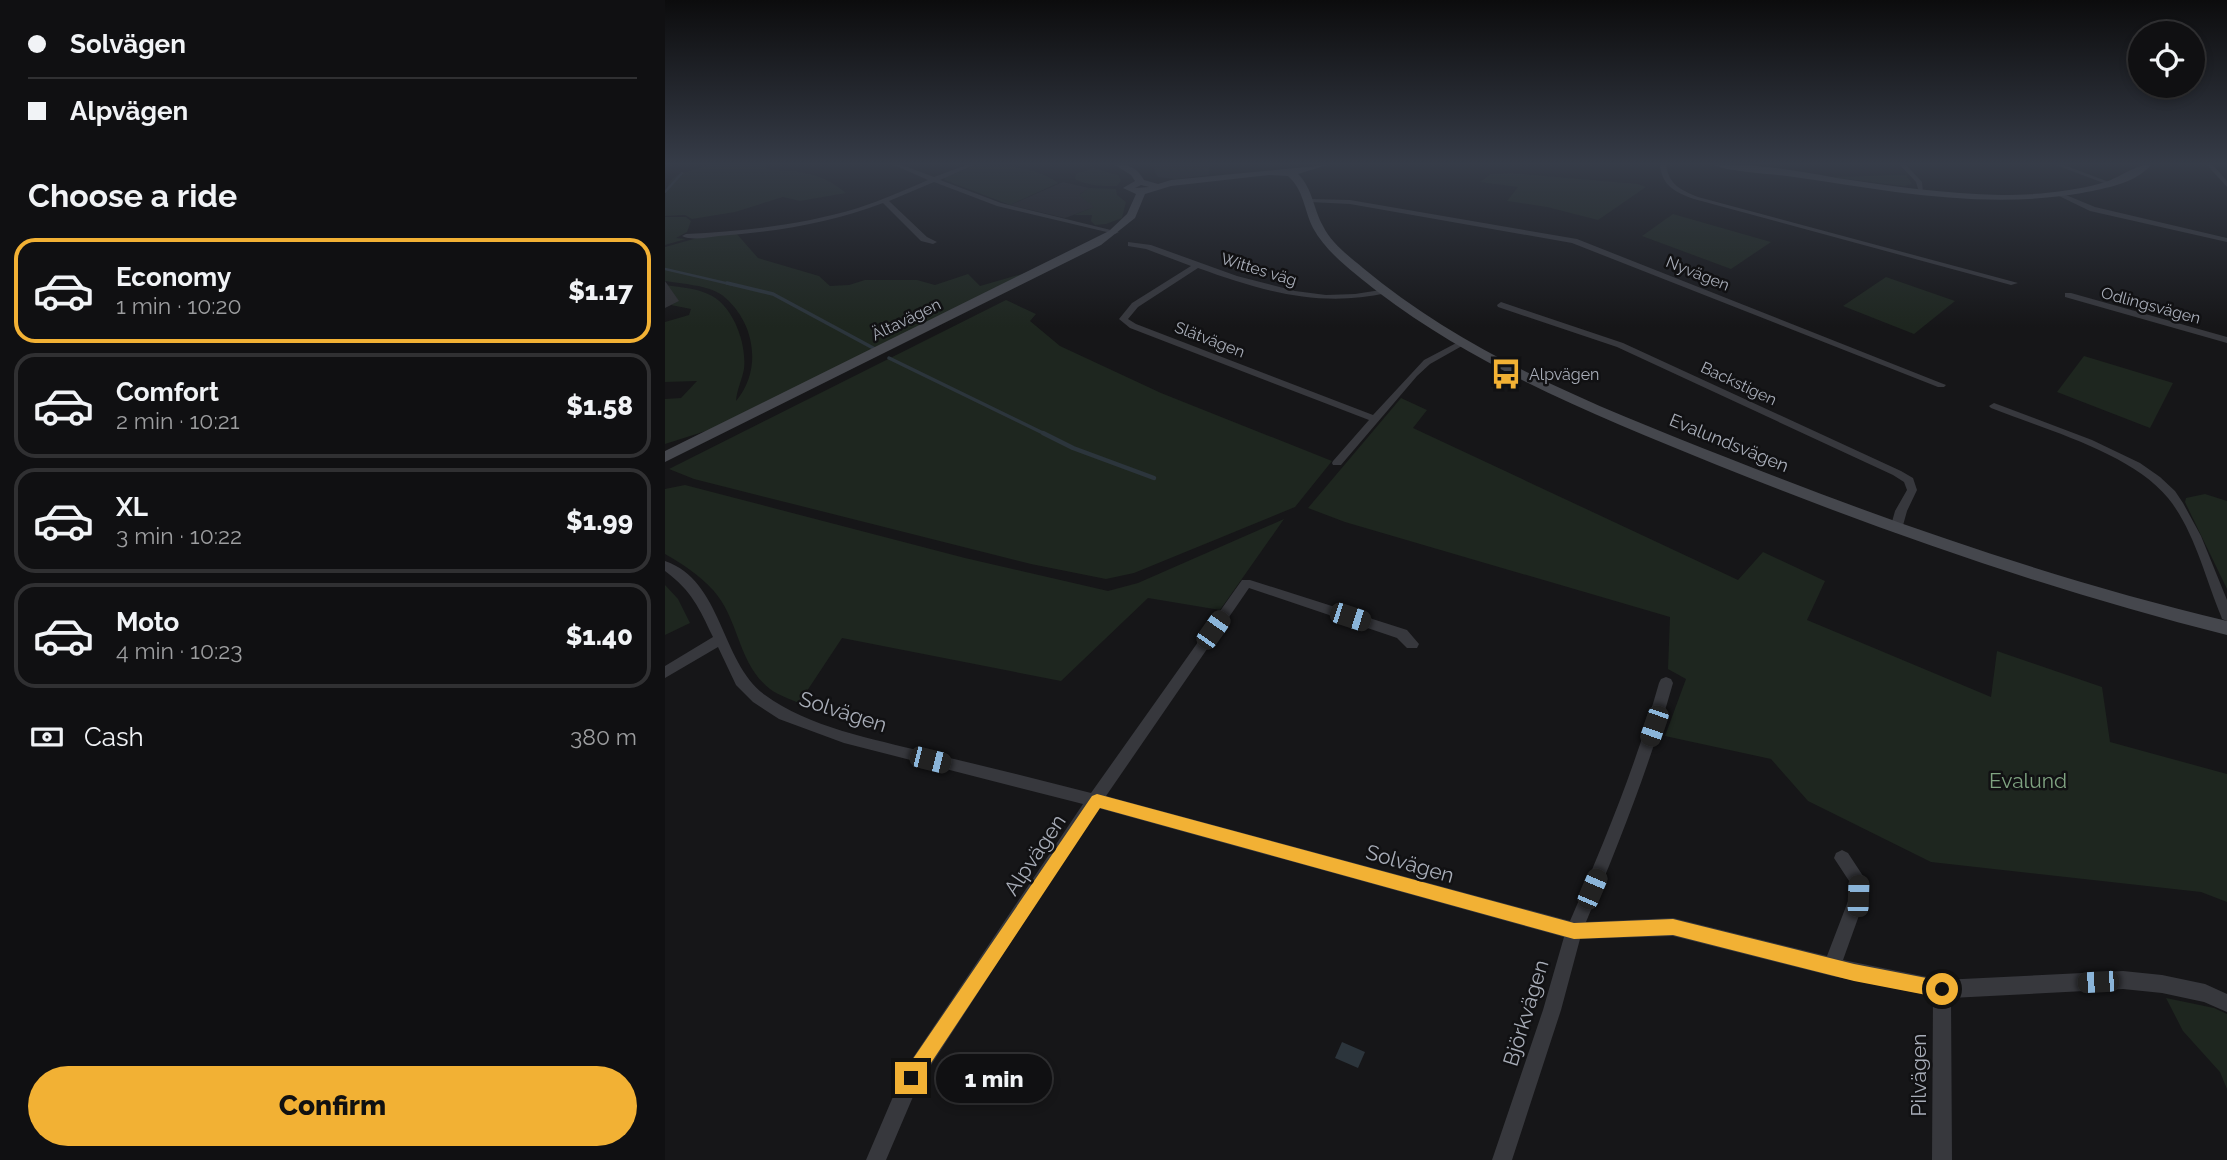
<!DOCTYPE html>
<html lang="en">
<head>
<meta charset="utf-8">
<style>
	:root { --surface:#101012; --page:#1e1e20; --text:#f1f3f6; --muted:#9c9d9f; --line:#303032; --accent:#f2b134 }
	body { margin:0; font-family:Raleway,sans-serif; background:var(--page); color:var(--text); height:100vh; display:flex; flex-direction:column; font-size:26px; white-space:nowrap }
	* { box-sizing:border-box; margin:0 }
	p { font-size:23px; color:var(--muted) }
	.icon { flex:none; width:38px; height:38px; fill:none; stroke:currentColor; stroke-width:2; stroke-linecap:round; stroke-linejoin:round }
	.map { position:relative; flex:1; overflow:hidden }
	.details { display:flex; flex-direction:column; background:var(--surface); width:665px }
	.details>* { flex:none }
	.hud { display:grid; align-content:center; height:154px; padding:0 28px; background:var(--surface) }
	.tools { position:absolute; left:1463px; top:21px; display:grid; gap:14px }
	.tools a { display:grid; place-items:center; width:77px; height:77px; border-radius:50%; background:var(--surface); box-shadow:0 4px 10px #0003,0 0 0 2px var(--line); font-size:35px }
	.end { position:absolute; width:32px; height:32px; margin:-16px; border:9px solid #f2b134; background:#111; box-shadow:0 0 0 4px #111 }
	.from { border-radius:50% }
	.bubble { position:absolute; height:49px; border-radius:24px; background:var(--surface); box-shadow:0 4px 10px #0003,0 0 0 2px var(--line); font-size:23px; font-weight:800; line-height:49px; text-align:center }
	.car { position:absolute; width:21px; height:42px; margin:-21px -10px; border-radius:9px; box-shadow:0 0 5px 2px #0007; background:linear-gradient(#222 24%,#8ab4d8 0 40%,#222 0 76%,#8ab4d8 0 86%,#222 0) }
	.hud b { display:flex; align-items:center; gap:24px; height:66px; font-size:26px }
	.hud b+b { border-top:2px solid var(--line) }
	.hud i { width:18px; height:18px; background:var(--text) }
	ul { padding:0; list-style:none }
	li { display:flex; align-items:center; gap:21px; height:105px; margin:0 14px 10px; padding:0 14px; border:4px solid var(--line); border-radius:21px }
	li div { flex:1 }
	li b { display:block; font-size:26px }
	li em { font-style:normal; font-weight:800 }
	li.current { border-color:var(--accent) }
	li>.icon { width:63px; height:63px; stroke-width:1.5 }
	h2 { padding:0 28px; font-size:32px; line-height:84px }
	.pay { display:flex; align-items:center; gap:18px; height:77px; padding:0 28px; font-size:26px }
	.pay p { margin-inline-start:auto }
	.cta { display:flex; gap:14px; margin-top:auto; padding:14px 28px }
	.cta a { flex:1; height:80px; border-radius:42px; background:var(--accent); color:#111; font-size:28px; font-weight:800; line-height:80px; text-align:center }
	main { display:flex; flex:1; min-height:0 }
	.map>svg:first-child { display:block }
	.built { fill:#222225 }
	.green { fill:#1e261f }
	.water { fill:#2c353c }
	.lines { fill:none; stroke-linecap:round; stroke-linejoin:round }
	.stream-far2 { stroke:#2c353c; stroke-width:2.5 }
	.stream-far1 { stroke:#2c353c; stroke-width:3.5 }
	.stream { stroke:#2c353c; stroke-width:4.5 }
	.street { fill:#37383d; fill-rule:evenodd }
	.secondary { fill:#45474d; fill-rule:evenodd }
	.shaded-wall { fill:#2f3033 }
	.route { fill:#f2b134 }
	.labels { text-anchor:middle; stroke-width:5; stroke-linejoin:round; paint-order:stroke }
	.far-street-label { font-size:16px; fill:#a8adb8; stroke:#111113 }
	.far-poi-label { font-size:16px; fill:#a8adb8; stroke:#111113; text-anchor:start }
	.street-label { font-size:18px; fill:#a8adb8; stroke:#111113 }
	.near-street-label { font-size:21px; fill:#a8adb8; stroke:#111113 }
	.near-park-label { font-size:21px; fill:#7fa381; stroke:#111113 }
</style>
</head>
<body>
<main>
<section class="details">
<div class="hud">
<b><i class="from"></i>Solvägen</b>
<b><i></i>Alpvägen</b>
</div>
<h2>Choose a ride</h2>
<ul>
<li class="current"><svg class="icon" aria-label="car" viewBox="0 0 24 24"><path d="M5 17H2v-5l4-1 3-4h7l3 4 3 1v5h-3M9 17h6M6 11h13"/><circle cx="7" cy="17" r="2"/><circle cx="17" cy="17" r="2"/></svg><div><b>Economy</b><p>1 min · 10:20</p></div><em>$1.17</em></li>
<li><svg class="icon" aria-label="car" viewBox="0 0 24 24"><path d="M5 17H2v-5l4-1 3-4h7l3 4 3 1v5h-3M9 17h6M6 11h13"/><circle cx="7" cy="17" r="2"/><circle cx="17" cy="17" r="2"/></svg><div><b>Comfort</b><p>2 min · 10:21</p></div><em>$1.58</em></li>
<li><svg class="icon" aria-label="car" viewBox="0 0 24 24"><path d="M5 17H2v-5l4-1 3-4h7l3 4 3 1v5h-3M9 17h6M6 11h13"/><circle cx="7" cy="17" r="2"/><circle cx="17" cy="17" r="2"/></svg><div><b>XL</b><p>3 min · 10:22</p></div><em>$1.99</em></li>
<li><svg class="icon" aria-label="car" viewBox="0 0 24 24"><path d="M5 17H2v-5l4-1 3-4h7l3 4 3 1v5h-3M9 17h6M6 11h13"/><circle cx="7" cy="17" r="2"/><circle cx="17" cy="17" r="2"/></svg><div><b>Moto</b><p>4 min · 10:23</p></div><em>$1.40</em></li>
</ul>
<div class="pay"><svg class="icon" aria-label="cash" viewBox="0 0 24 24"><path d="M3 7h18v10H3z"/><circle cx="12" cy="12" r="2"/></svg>Cash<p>380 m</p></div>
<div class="cta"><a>Confirm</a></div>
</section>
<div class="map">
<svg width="1562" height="1160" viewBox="0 0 1562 1160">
	<rect width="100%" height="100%" fill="#161618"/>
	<g class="built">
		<polygon points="486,165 545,165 544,175 510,179 493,177"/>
		<polygon points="398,182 424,188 415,194 430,207 400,218 345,205"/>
	</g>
	<g class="green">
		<path d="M44 165H99L104 170C133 170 158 173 181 193L135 201 118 197 70 212 27 219 20 215 0 216C0 172 6 177 44 165Z"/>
		<path d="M311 165C338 165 370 166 393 183L345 205 280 180 279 178Z"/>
		<path d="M428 168 453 175 456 181 452 186C438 186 422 186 410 179L411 174Z"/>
		<polygon points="846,173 973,184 981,187 933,220 882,207 842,201 853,187 815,182 826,174"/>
		<polygon points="1241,175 1247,184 1239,186 1164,177"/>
		<polygon points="424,188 451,189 452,195 461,202 457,218 441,224 430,225 426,221 427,215 409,215 429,207 414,195"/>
		<polygon points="1008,214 1106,242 1066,269 977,236"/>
		<polygon points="0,217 21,217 26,221 22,232 11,238 21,239 0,245"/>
		<path d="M71 233 93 258 154 276 165 286 184 285 200 280H252L270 285 303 274 315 286 374 269 44 430 0 444V399L16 398 32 381 0 382V322L24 315 26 309 6 305 13 301 0 285C14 287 30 288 43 294 68 304 82 344 79 369 77 380 72 389 71 401 98 369 90 321 57 295 43 285 17 284 0 281V247L32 238Z"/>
		<polygon points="1221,277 1290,301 1249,334 1178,306"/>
		<polygon points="341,300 371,314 365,321 395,346 496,393 667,461 630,507 469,573 441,579 366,564 29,479 4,469"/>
		<polygon points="1419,356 1508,383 1485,428 1392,392"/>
		<polygon points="736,398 762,410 748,428 1073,580 1098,552 1160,581 1142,620 1326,697 1332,651 1437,687 1445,742 1562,774 1562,902 1536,892 1266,862 1143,801 1106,759 1000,736 1021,679 1003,669 1005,617 680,522 643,508"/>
		<path d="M20 485 300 558 443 591 473 583 619 519 555 610 483 598 396 681 177 638 134 703C125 699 113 695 105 689 72 663 75 620 48 590 33 574 19 565 0 554V489Z"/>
		<polygon points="1540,494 1562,501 1562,589 1520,502 1521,498"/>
		<polygon points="0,585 13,599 25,623 0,635"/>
		<polygon points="1501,998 1549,1008 1562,1014 1562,1089 1555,1072 1518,1031"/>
	</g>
	<polygon class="water" points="677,1042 700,1052 693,1068 670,1058"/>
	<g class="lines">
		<g class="stream-far2">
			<polyline points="0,192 17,173"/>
			<polyline points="0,269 69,285"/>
		</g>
		<g class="stream-far1">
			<polyline points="62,283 108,294 210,349"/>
			<polyline points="224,358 382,435"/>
		</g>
		<polyline class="stream" points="378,433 408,448 489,478"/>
		<g class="street">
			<path d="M229 165H237L269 177 301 165H309L275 180 336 203 454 232 450 234 332 206 269 182 224 201 262 237 272 242 268 244 256 241 218 203C166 223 110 232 54 236 43 237 27 241 17 236L21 234C79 231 137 225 193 208 217 200 240 190 263 180Z"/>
			<path d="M995 165H1001C1004 185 1016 190 1033 197L1353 283 1346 285 1029 199C1010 192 997 186 995 165Z"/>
			<polygon points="1235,165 1241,165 1257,182 1258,192 1254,192 1251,182"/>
			<polygon points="1391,165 1399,165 1449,184 1444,185"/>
			<polygon points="1542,165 1548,165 1562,181 1562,187"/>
			<polygon points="1396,193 1430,207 1562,238 1562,242 1425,211 1394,196 1393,195"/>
			<polygon points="647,199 685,200 912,239 1281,385 1279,387 1273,387 907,243 685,204 645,202 644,201"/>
			<path d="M463 242 486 245 572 276 630 291 661 295 690 294 722 289V293C654 308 597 291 533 268L473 307 463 319 471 324 708 415 759 360 797 340 804 342 765 364 752 376 676 465H668L667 463 668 461 704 420 465 328 454 319 467 303 526 266 481 249 463 246Z"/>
			<polygon points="1400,293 1406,293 1562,337 1562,343 1400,297"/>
			<polygon points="836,302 958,343 1236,471 1248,478 1252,490 1242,511 1237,529 1231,533 1225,529 1230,511 1242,490 1239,482 1228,475 952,347 833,307 832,305"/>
			<path d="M1329 403 1427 440 1475 463 1495 477 1510 491 1518 503 1536 536 1562 600V621L1557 619 1556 616C1540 577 1529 530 1503 498 1467 453 1379 429 1326 408L1324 406Z"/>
			<path d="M0 561C58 581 55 662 100 695 143 727 208 739 260 752 315 765 371 779 426 793L577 580H585L742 630 754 644 752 648H742L732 638 584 588 441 796 905 921C939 843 971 765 994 683L996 679 1001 677 1006 679 1008 683C985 765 954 843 921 922L1008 918 1162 956 1185 896 1186 884 1169 858 1171 853 1177 850 1183 853 1202 882 1201 896 1178 960 1277 980 1458 971 1497 975 1540 984 1562 994V1012L1539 1002 1497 993 1458 989 1286 998 1287 1160H1267L1268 996 1167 976 1008 936 915 939 896 1010 847 1160H827L878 1010 899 937 433 808 253 1085 221 1160H201L239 1071 418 804 179 743 114 719 88 702 71 685 53 647 0 678V666L48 637C34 608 27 591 0 571Z"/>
		</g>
		<g class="secondary">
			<path d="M450 165C464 164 472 168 479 180L493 184 506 180 662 165 633 174C648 189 648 208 658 226 666 243 684 256 698 268 805 357 936 408 1063 458 1227 523 1391 580 1562 621V635C1387 591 1219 532 1052 465 934 417 816 370 713 292 691 274 662 254 648 228 639 210 639 190 623 176L604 175 506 186 480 194 470 218 436 245 0 462V451L444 231 462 214 471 194 458 188 470 181 466 175ZM476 185 484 187 470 188Z"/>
			<path d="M1050 165C1091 163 1132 171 1172 178 1227 186 1281 194 1336 195 1369 195 1405 192 1437 183 1453 179 1470 164 1486 165 1469 184 1441 188 1417 193 1320 210 1225 191 1129 177 1112 174 1062 172 1050 165Z"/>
		</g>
	</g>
	<polygon class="shaded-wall" points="0,281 14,301 0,308"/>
	<linearGradient id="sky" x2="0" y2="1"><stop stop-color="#0c0c0d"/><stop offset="0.5" stop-color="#363c48"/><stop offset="1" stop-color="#363c48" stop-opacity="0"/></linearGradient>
	<rect width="1562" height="327" fill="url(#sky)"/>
	<polygon class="route" points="432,794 909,923 1008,919 1189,964 1277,981 1283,983 1285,989 1283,995 1277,998 1189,981 1008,935 909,939 435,808 252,1084 246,1087 239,1084 237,1078 239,1072 427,796"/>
	<defs>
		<g id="bus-bare" transform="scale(2.415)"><path d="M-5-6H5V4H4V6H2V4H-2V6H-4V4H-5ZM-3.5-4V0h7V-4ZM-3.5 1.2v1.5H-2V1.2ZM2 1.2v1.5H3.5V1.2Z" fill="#f2b134" stroke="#111113" stroke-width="2.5" paint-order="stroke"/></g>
	</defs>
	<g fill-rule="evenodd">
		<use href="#bus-bare" x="841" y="374"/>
	</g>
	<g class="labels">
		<g class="far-street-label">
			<text transform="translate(594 269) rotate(17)" y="6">Wittes väg</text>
			<text transform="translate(1033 273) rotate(22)" y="6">Nyvägen</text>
			<text transform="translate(1486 305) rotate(15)" y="6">Odlingsvägen</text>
			<text transform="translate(241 319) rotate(-26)" y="6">Ältavägen</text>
			<text transform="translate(545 339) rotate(21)" y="6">Slätvägen</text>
			<text transform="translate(1074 383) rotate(25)" y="6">Backstigen</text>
		</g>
		<g class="far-poi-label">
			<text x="864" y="380">Alpvägen</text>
		</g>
		<g class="street-label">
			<text transform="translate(1064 443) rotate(22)" y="6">Evalundsvägen</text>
		</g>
		<g class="near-street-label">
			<text transform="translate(178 712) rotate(18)" y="7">Solvägen</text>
			<text transform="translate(370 855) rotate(-56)" y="7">Alpvägen</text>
			<text transform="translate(745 864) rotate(16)" y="7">Solvägen</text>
			<text transform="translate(861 1013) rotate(-73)" y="7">Björkvägen</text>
			<text transform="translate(1254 1075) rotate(-90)" y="7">Pilvägen</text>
		</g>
		<g class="near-park-label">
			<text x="1363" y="788">Evalund</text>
		</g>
	</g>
</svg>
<div class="tools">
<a><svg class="icon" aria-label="locate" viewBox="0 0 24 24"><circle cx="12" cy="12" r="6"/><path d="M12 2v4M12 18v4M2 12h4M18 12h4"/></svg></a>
</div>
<i class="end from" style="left:1277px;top:989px"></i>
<i class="end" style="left:246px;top:1078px"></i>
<div class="bubble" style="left:271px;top:1054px;width:116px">1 min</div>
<i class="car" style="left:685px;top:617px;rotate:108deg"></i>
<i class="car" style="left:548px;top:630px;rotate:35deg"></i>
<i class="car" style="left:989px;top:726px;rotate:199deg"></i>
<i class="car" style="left:265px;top:760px;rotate:104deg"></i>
<i class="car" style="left:927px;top:889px;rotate:23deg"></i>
<i class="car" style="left:1193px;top:896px;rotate:2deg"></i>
<i class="car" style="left:1433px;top:982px;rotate:267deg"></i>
</div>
</main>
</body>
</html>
